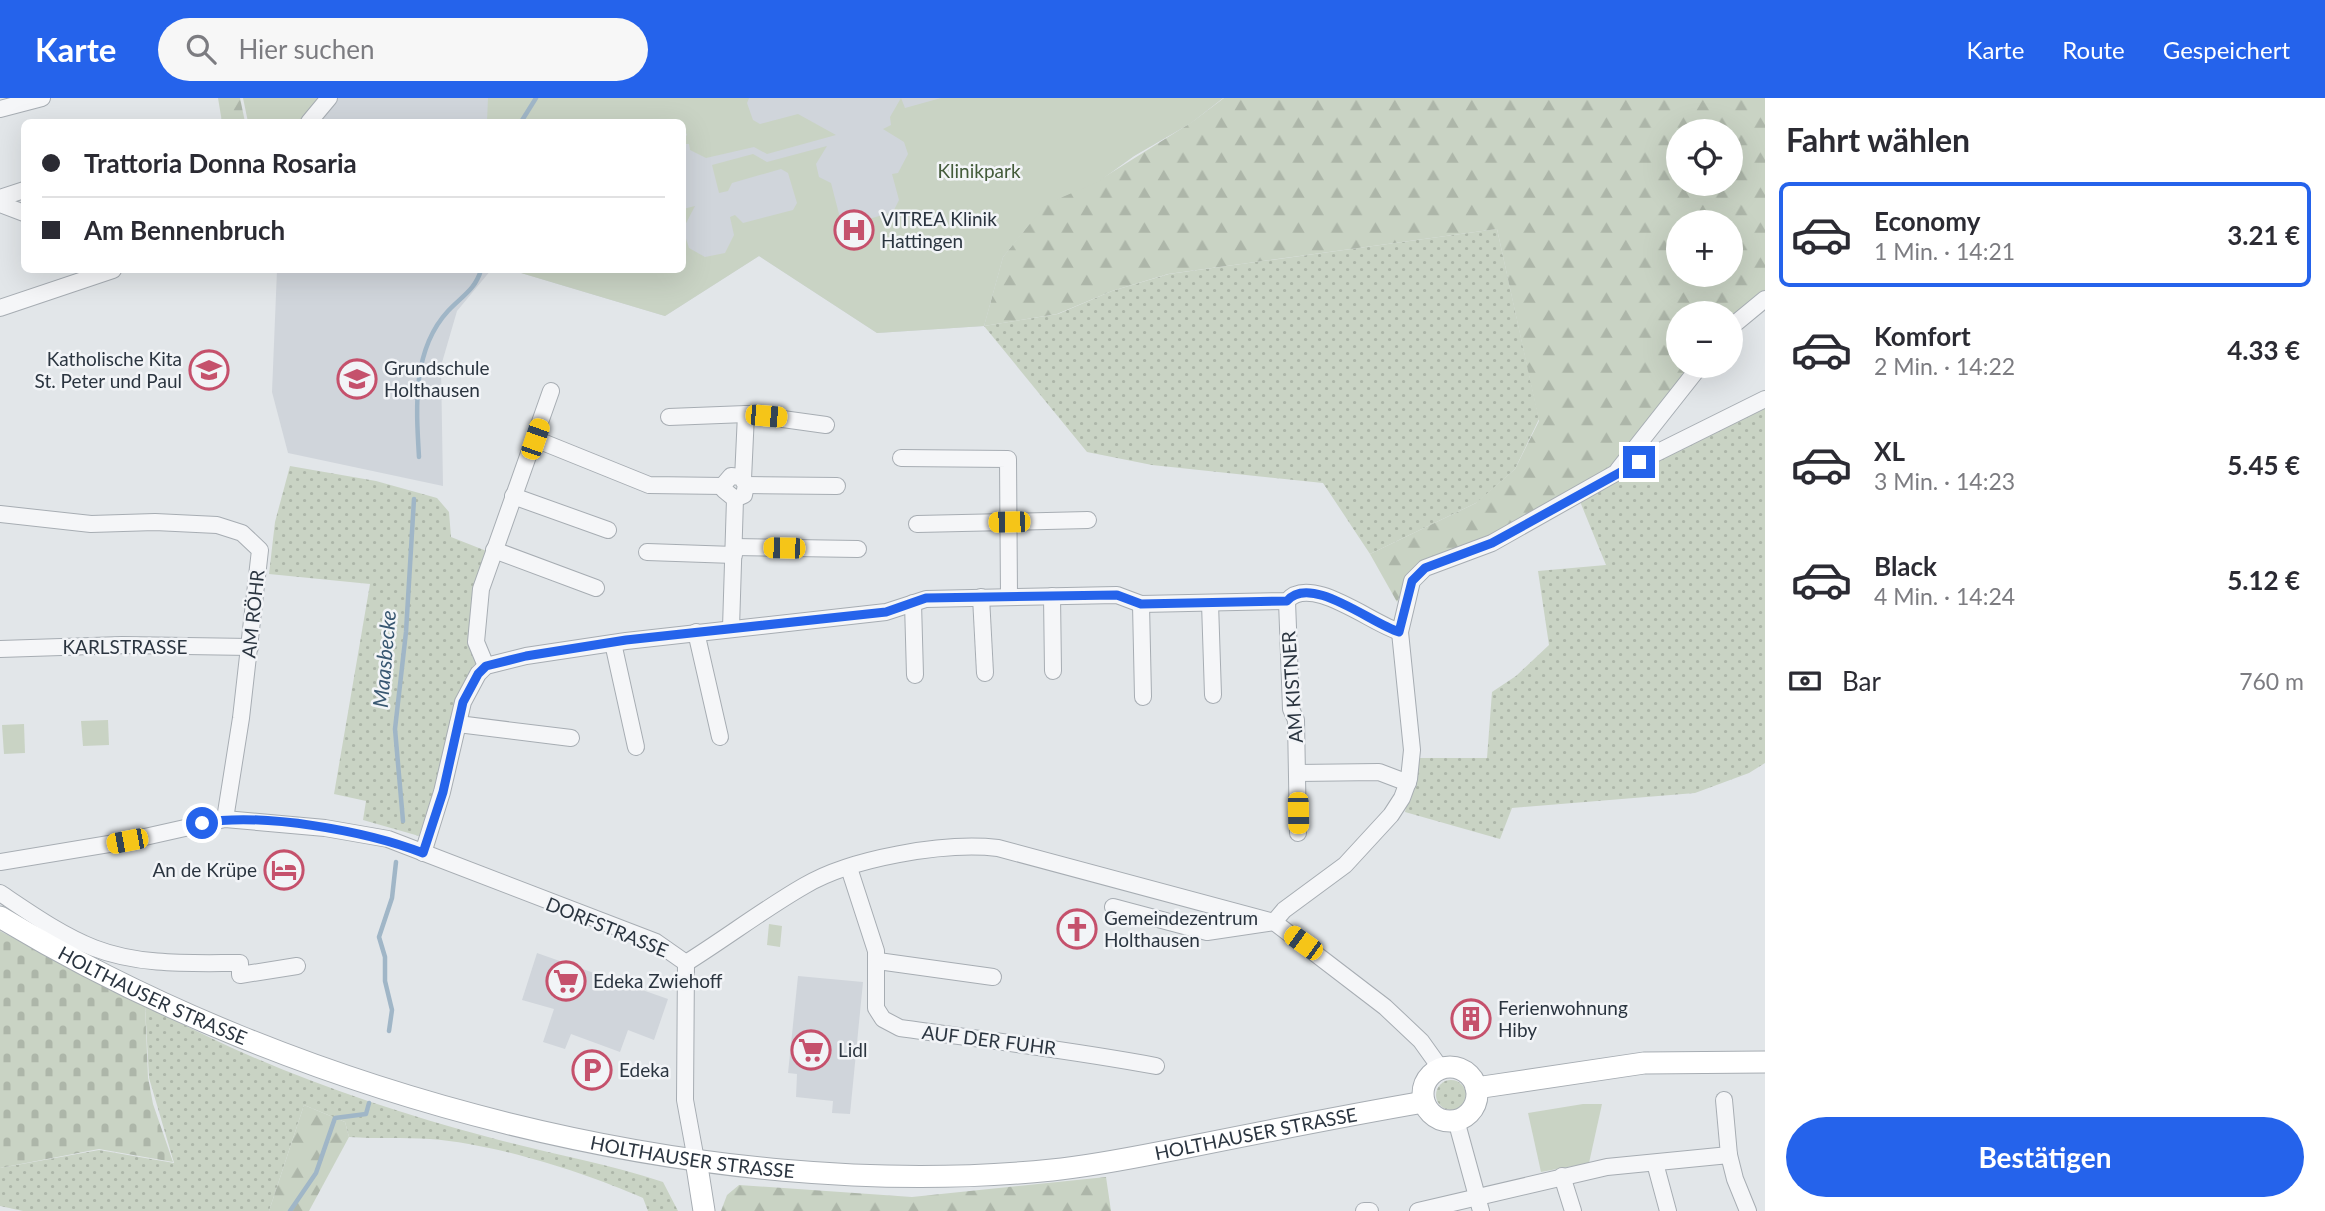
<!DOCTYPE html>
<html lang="de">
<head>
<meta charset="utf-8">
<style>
	:root { --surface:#fff; --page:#f7f7f7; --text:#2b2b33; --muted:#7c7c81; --line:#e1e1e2; --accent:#2563eb }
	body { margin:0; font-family:Lato,sans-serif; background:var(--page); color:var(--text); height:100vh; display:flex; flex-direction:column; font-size:26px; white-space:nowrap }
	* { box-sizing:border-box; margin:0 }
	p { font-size:23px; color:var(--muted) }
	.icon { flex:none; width:38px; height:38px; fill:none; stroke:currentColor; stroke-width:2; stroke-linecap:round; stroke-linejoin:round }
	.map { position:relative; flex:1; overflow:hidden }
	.sheet { display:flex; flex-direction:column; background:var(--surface); width:560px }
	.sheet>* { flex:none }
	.banner { position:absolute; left:21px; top:21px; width:665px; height:154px; border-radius:10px; box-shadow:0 7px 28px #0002; display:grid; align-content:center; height:154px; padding:0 21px; background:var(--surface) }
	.tools { position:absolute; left:1666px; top:21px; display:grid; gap:14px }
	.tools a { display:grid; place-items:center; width:77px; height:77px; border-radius:50%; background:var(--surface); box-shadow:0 7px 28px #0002; font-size:35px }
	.end { position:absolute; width:32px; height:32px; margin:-16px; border:9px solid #2563eb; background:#fff; box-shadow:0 0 0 4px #fff }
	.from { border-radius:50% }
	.car { position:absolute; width:21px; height:42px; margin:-21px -10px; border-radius:9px; box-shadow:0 0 5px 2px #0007; background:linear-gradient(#f5c518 24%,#345 0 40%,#f5c518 0 76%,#345 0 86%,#f5c518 0) }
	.banner b { display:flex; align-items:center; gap:24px; height:66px; font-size:26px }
	.banner b+b { border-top:2px solid var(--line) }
	.banner i { width:18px; height:18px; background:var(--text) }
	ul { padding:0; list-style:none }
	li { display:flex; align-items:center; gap:21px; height:105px; margin:0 14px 10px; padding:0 7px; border:4px solid transparent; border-radius:10px }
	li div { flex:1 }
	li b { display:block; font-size:26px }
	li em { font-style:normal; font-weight:700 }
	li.on { border-color:var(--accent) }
	li>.icon { width:63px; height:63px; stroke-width:1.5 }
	h2 { padding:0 21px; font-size:32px; line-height:84px }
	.pay { display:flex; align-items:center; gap:18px; height:77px; padding:0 21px; font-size:26px }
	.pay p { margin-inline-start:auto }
	.primary-button { display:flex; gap:14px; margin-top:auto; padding:14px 21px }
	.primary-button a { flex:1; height:80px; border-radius:42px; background:var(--accent); color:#fff; font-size:28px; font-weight:700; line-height:80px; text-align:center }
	header { display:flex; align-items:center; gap:42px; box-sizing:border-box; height:98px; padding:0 35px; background:var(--accent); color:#fff }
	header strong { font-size:33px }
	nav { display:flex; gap:38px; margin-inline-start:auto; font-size:24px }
	.search { width:490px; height:63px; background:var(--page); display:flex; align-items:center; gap:18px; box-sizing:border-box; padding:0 24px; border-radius:38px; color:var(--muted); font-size:26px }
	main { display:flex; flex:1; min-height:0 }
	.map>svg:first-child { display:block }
	.built { fill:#d0d5db }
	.grass { fill:url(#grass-dots) }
	.forest { fill:url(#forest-firs); fill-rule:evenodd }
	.cemetery { fill:url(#cemetery-stones) }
	.green { fill:#c9d3c4 }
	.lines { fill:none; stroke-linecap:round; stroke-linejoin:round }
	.stream { stroke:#a0b6c7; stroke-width:4.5 }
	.street-casing { stroke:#a7adb3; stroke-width:18 }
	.secondary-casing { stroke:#a7adb3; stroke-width:23 }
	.street { stroke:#f5f6f8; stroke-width:16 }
	.secondary { stroke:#fff; stroke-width:21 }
	.route { stroke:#2563eb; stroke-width:9 }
	.labels { text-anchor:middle; stroke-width:5; stroke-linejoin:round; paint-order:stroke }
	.park-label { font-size:19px; fill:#435b3a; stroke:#f2f4f7 }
	.poi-label { font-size:19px; fill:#2b3540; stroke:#f2f4f7; text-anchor:start }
	.street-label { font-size:19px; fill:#2b3540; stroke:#f2f4f7 }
	.water-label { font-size:21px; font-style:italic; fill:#385771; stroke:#f2f4f7 }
</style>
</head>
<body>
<header>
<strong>Karte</strong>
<div class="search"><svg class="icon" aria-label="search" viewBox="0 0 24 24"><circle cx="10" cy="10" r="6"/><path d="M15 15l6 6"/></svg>Hier suchen</div>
<nav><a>Karte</a><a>Route</a><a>Gespeichert</a></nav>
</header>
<main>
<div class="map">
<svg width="1765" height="1113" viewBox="0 0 1765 1113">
	<defs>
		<pattern id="grass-dots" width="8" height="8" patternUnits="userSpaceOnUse" patternTransform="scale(1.75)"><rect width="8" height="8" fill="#c9d3c4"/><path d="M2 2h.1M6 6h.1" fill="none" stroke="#adb6a9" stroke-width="1.8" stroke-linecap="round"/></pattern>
		<pattern id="forest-firs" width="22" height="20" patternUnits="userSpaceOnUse" patternTransform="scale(1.75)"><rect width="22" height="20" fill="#c9d3c4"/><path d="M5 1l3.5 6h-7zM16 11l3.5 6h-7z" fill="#adb6a9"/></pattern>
		<pattern id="cemetery-stones" width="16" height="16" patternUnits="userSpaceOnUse" patternTransform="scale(1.75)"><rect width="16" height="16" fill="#c9d3c4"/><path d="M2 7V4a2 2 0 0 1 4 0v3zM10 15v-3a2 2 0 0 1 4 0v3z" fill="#adb6a9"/></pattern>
	</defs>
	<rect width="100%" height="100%" fill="#e2e6e9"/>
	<g class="built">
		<polygon points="336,0 1223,0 1191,25 1134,58 1098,84 1046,106 1003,159 984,228 877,235 759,158 665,218 511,172 682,172 682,24 318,24"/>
		<polygon points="277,172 491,172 457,213 441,268 443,388 288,355 272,294"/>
		<polygon points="537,855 668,901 654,942 628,932 620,954 571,936 565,951 543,944 554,911 522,902"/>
		<polygon points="798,878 863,884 850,1016 832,1015 833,1003 796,999 797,976 788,975"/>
	</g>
	<g class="grass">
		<polygon points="1497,131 1539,321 1515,371 1478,404 1370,456 1323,385 1152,367 1087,354 984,228 1058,216 1112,193 1169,176"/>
		<polygon points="1765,306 1765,665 1749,675 1695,695 1512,710 1500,741 1405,714 1418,660 1487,660 1492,594 1516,578 1549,547 1538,473 1606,467 1579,401"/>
		<polygon points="290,368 376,383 437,400 449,414 451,439 489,454 476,568 419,738 363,722 366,703 334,696 370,486 269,476 275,424"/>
		<path d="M145 906C250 965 371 1008 488 1039 546 1055 606 1065 663 1084L678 1113H648L643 1100C583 1074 496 1046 430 1041 403 1039 376 1041 349 1039L345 1024 304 1007 269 1113H23L0 1108V1070L99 1052 174 1065 149 980Z"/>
		<circle cx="1451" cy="997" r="15"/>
	</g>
	<g class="forest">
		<polygon points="218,0 240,0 245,24 222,24"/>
		<path d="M1224 0H1765V204L1731 224V215H1678V268H1692L1612 369 1561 401 1409 480 1397 504 1370 456 1476 405 1515 371 1539 323 1497 131 1168 176 1112 193 1057 216 984 228 1003 159 1045 106 1098 83 1192 24ZM1678 33H1731V86H1678ZM1678 124H1731V177H1678Z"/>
		<polygon points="304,1007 345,1024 349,1039 309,1113 269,1113"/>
		<polygon points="1106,1079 1111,1113 721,1113 727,1097 739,1087 912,1099"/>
	</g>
	<polygon class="cemetery" points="0,833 145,907 148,979 153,1006 173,1064 99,1051 0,1070"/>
	<g class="green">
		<polygon points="243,0 323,0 305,24 248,24"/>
		<polygon points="488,0 749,0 747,5 753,22 760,26 798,16 836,37 767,56 754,49 706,60 690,52 689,46 683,46 687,36 683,34 682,24 487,24"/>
		<polygon points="901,0 905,10 941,0 1223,0 1191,25 1134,58 1098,84 1046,106 1003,159 984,228 877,235 759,158 665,218 511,172 682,172 683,111 695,108 683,131 689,150 705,159 725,155 734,137 730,119 735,117 743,125 793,112 797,105 788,75 781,71 732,85 728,93 719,95 712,67 753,56 767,64 827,48 816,66 819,79 831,85 840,120 853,118 855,125 893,114 899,102 892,76 898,75 908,56 904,44 883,31 891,27 890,19"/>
		<polygon points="108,622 109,647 83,648 81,623"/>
		<polygon points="24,626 25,655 4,656 2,627"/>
		<polygon points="769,826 782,828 780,849 767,847"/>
		<polygon points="1583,1006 1602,1006 1589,1065 1541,1074 1528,1015"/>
	</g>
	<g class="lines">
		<g class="stream">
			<polyline points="521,24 536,0"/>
			<path d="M419 359C416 309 412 252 448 213 462 198 475 192 481 172"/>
			<polyline points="403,723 395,631 406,534 414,401"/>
			<polyline points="389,933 392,912 385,883 385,859 379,839 392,800 396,764"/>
			<polyline points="290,1113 316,1075 335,1020 366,1016 369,1005"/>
		</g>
		<g class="street-casing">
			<g id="street">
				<polyline points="0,11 42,0"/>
				<polyline points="309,24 329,0"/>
				<polyline points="0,100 24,92"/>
				<polyline points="0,106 24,115"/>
				<polyline points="0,210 113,172"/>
				<polyline points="1731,229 1765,201"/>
				<polyline points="669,319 746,316 826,327"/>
				<polyline points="535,341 649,387 724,388"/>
				<polyline points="901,360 1008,361 1009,498"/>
				<polyline points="1618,372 1700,268"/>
				<polyline points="743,381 746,316"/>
				<polyline points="746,387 837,388"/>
				<polyline points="513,398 608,432"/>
				<polyline points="0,416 91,426 155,424 217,427 242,435 260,452 241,620 225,721"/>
				<polyline points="917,426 1088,422"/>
				<polyline points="734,449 858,451"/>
				<polyline points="494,452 596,490"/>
				<polyline points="647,454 734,457"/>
				<polyline points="1052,498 1053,573"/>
				<polyline points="981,499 985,575"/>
				<polyline points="1287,503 1291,611 1296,622 1298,735"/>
				<polyline points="913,505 915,577"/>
				<polyline points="1210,505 1213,597"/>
				<polyline points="1141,506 1143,599"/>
				<polyline points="731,530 735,401 744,397 746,387 741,379 731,378 725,385 724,392 735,401"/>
				<polyline points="696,534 720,639"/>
				<polyline points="613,545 636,649"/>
				<polyline points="0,551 122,547 250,549"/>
				<polyline points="486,568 476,544 481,491 551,293"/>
				<polyline points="458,626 571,640"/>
				<polyline points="1297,675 1379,674 1408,685"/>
				<path d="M423 755 442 694 463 604 478 576 486 568 526 558 626 543 886 514 926 501 1117 497 1141 506 1287 503C1310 475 1372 526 1400 534"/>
				<polyline points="0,764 127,743 225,721 325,730 388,741 656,844 686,865"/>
				<path d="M849 770 876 853V910L883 921 900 930C986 942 1071 952 1156 968"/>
				<path d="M0 795C30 815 61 837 94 850 140 868 192 865 240 865V877L297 868"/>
				<polyline points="1113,809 1207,834 1274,824 1284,812 1345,767 1391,717 1402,700 1409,681 1412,652 1400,534 1412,483 1425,470 1492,445 1614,376 1765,301"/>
				<polyline points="878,863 993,879"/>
				<path d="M686 865C726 840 764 811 804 788 851 760 944 744 998 750L1274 824 1385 909 1421 943 1441 971"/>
				<polyline points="686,865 685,1002 696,1062"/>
				<polyline points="1724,1002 1729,1057"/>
				<polyline points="1456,1022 1481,1113"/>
				<polyline points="1655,1065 1668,1113"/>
				<polyline points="1562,1078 1573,1113"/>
				<polyline points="1364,1113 1370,1113"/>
				<polyline points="1418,1113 1607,1069 1729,1057 1735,1081 1748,1113"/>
			</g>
		</g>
		<g class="secondary-casing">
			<g id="secondary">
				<path id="s1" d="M0 819C294 997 708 1107 1052 1072 1101 1067 1150 1056 1198 1047 1273 1032 1348 1017 1424 1004"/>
				<circle cx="1450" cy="996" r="27"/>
				<polyline points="1476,990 1644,965 1765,964"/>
				<polyline points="696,1062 704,1113"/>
			</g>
		</g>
		<use href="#street" class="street"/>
		<use href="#secondary" class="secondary"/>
	</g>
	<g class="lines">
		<path class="route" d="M202 725C262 714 366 733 423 755L443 694 463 604 478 576 486 568 526 558 626 542 886 514 926 500 1117 497 1141 506 1287 503C1310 475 1372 526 1399 534L1412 483 1425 470 1492 445 1639 364"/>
	</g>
	<defs>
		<g id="hospital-ring" transform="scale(2.0125)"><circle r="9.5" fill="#f2f4f7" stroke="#c5516c" stroke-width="1.5"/><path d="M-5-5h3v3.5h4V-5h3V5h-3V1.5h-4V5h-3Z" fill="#c5516c"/></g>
		<g id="school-ring" transform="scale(2.0125)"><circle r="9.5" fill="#f2f4f7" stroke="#c5516c" stroke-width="1.5"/><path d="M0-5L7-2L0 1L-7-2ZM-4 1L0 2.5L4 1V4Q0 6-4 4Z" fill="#c5516c"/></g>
		<g id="hotel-ring" transform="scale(2.0125)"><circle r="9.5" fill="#f2f4f7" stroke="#c5516c" stroke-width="1.5"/><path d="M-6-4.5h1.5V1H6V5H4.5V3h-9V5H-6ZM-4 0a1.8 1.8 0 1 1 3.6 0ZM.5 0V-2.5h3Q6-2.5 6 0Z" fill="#c5516c"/></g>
		<g id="church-ring" transform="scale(2.0125)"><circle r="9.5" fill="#f2f4f7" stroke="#c5516c" stroke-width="1.5"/><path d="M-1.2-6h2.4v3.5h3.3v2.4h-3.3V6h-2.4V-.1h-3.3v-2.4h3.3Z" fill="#c5516c"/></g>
		<g id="supermarket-ring" transform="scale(2.0125)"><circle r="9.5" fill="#f2f4f7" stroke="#c5516c" stroke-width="1.5"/><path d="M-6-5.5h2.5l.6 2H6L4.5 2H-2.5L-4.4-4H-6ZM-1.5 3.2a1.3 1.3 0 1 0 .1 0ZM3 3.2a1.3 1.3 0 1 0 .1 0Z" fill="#c5516c"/></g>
		<g id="building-ring" transform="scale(2.0125)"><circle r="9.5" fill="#f2f4f7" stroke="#c5516c" stroke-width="1.5"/><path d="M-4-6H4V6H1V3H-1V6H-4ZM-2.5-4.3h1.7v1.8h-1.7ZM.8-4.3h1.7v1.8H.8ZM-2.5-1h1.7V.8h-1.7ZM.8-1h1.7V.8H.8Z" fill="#c5516c"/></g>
		<g id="parking-ring" transform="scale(2.0125)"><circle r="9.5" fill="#f2f4f7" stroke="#c5516c" stroke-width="1.5"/><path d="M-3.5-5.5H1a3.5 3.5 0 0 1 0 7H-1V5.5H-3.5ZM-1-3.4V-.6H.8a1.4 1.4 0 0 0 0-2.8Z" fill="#c5516c"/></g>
	</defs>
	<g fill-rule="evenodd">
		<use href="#hospital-ring" x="854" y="132"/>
		<use href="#school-ring" x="209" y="272"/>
		<use href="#school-ring" x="357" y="281"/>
		<use href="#hotel-ring" x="284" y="772"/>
		<use href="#church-ring" x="1077" y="831"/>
		<use href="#supermarket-ring" x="566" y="883"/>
		<use href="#building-ring" x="1471" y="921"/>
		<use href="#supermarket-ring" x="811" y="952"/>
		<use href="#parking-ring" x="592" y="972"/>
	</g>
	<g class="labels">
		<g class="park-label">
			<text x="979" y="80">Klinikpark</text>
		</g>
		<g class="poi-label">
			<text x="881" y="128">VITREA Klinik<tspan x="881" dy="22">Hattingen</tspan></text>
			<text x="182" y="268" text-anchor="end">Katholische Kita<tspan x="182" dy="22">St. Peter und Paul</tspan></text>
			<text x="384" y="277">Grundschule<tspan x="384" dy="22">Holthausen</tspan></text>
			<text x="257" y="779" text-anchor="end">An de Krüpe</text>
			<text x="1104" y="827">Gemeindezentrum<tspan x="1104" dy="22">Holthausen</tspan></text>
			<text x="593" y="890">Edeka Zwiehoff</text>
			<text x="1498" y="917">Ferienwohnung<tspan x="1498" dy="22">Hiby</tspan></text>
			<text x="838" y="959">Lidl</text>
			<text x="619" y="979">Edeka</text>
		</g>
		<g class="street-label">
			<text transform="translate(253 516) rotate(-84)" y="7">AM RÖHR</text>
			<text x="125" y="556">KARLSTRASSE</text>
			<text transform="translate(1292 589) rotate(-94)" y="7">AM KISTNER</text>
			<text transform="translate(607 829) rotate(22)" y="7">DORFSTRASSE</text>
			<text dy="7" stroke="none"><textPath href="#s1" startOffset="172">HOLTHAUSER STRASSE</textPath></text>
			<text transform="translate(989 942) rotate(7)" y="7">AUF DER FUHR</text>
			<text dy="7" stroke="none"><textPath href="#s1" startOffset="1306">HOLTHAUSER STRASSE</textPath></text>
			<text dy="7" stroke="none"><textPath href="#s1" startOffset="738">HOLTHAUSER STRASSE</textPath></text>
		</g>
		<g class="water-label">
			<text transform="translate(385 561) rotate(-85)" y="7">Maasbecke</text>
		</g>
	</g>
</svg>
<div class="tools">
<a><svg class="icon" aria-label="locate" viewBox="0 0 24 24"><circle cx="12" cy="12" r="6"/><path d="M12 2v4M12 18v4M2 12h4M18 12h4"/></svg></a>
<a>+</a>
<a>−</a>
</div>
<i class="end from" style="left:202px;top:725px"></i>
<i class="end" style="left:1639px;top:364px"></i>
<i class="car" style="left:766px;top:318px;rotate:95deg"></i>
<i class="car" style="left:535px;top:341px;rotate:19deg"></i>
<i class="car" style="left:1009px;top:424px;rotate:269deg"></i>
<i class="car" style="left:784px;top:450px;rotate:271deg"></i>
<i class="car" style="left:1298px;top:715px;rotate:179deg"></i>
<i class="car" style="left:127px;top:743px;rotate:259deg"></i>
<i class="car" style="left:1303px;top:845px;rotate:306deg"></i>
<div class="banner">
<b><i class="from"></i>Trattoria Donna Rosaria</b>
<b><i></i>Am Bennenbruch</b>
</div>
</div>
<section class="sheet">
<h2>Fahrt wählen</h2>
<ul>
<li class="on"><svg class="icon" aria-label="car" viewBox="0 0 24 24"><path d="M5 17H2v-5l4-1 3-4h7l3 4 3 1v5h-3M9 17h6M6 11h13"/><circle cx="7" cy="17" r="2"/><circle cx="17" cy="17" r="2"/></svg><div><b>Economy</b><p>1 Min. · 14:21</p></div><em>3.21 €</em></li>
<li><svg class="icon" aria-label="car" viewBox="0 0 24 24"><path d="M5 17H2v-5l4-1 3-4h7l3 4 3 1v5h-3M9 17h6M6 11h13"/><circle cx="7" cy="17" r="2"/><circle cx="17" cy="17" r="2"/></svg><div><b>Komfort</b><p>2 Min. · 14:22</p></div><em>4.33 €</em></li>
<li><svg class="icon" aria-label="car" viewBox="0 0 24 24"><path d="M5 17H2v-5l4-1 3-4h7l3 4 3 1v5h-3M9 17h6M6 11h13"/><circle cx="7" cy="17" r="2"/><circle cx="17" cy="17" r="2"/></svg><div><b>XL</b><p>3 Min. · 14:23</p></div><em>5.45 €</em></li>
<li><svg class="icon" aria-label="car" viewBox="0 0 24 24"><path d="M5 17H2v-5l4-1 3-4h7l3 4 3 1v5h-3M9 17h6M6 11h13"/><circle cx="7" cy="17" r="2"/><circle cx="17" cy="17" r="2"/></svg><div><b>Black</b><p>4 Min. · 14:24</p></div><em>5.12 €</em></li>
</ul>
<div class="pay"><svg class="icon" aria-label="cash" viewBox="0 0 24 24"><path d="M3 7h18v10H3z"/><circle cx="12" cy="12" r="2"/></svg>Bar<p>760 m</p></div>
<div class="primary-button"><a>Bestätigen</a></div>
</section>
</main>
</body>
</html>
